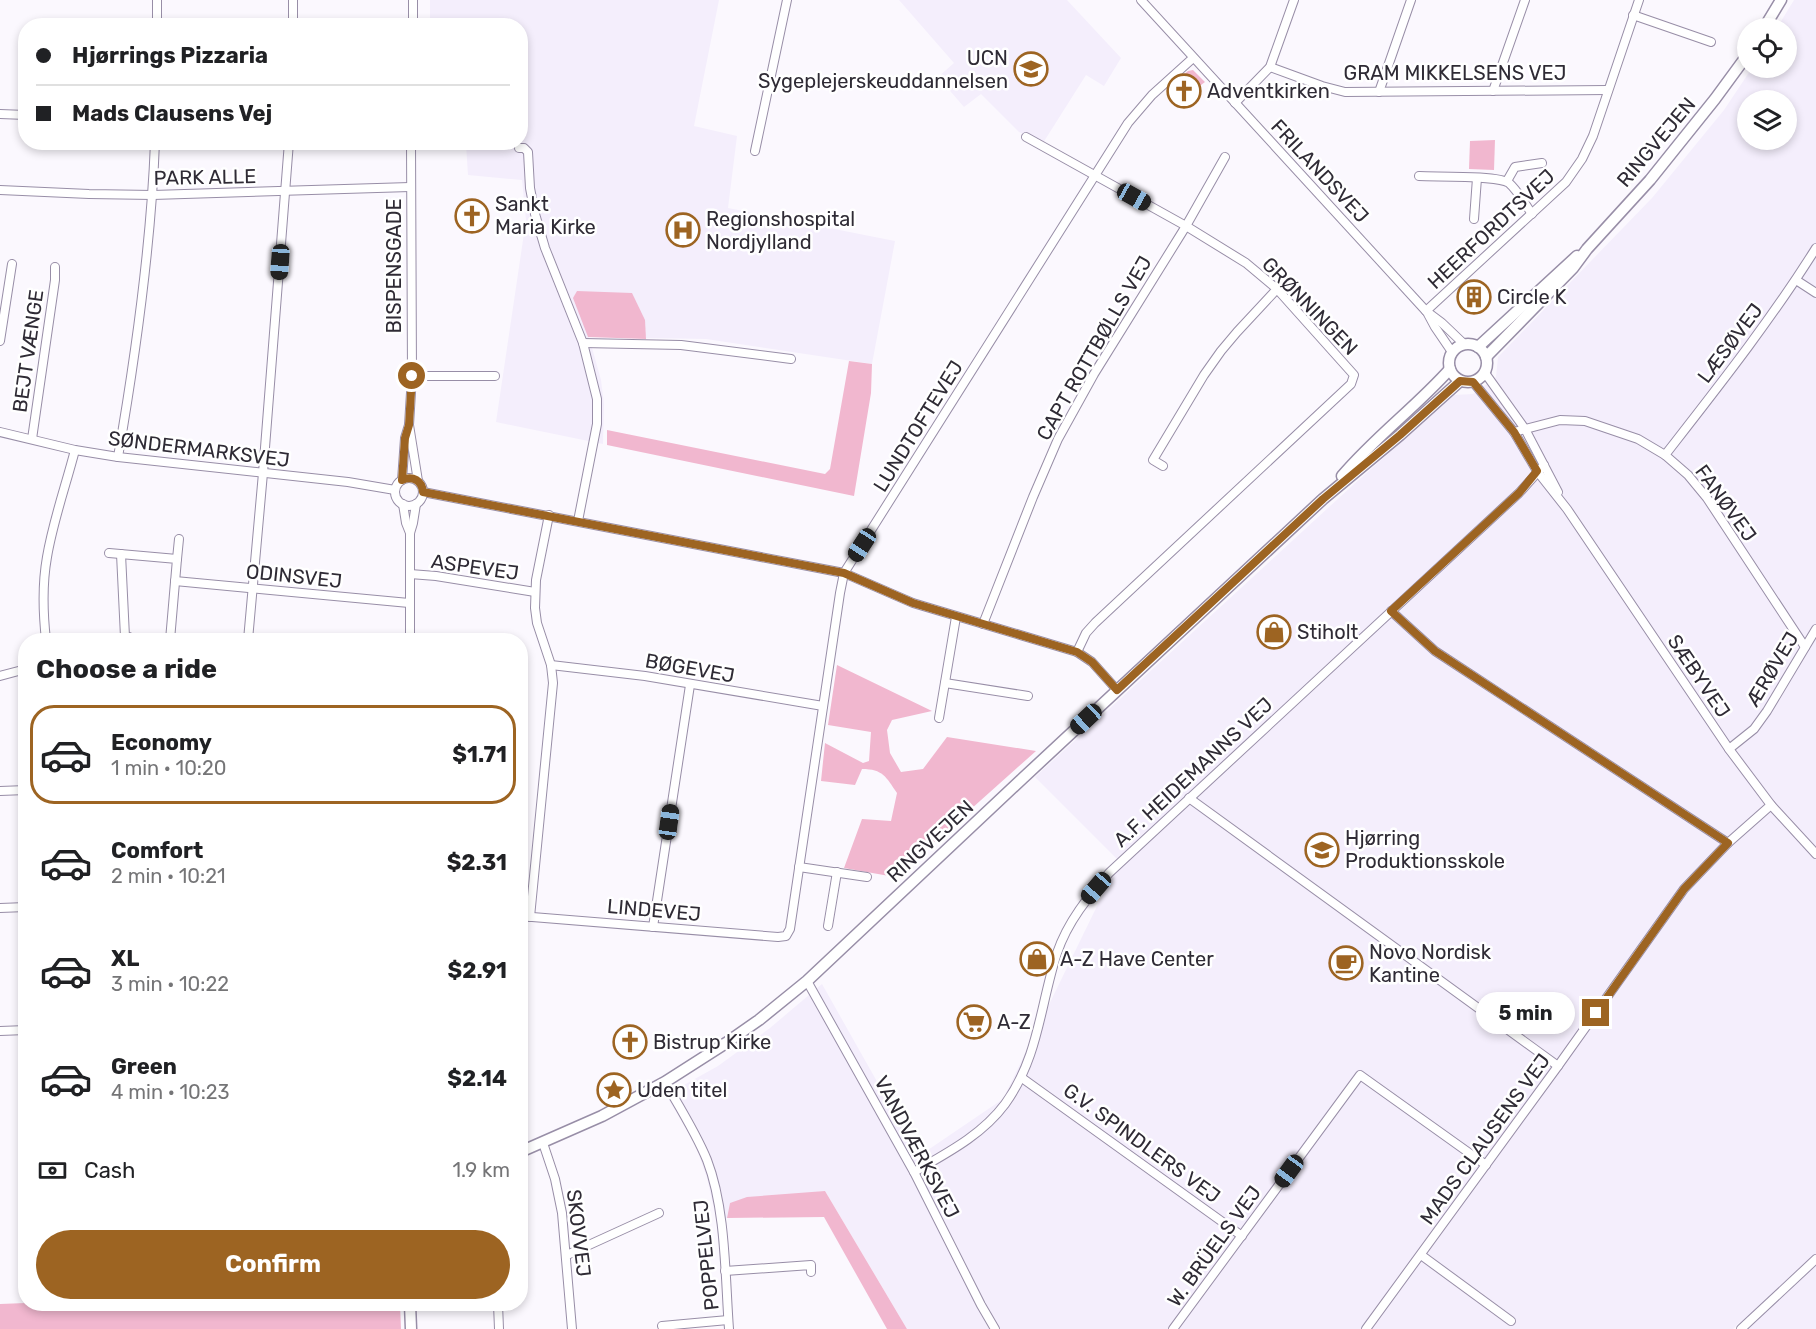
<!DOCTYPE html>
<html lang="en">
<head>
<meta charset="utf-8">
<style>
	:root { --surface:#fff; --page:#f2f2f2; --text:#202124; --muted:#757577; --line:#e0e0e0; --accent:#9d6422 }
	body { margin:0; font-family:Rubik,sans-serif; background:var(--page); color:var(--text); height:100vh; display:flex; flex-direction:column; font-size:22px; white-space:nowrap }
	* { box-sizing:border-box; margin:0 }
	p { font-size:20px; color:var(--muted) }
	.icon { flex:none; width:33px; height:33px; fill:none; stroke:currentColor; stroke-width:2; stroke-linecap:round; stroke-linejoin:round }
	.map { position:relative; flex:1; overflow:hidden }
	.drawer { position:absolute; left:18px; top:633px; width:510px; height:678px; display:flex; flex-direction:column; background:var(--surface); border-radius:24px; box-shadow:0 3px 9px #0003 }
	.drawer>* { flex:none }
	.hud { position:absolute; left:18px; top:18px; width:510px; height:132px; border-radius:24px; box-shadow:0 3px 9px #0003; display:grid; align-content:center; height:132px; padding:0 18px; background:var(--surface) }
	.controls { position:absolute; left:1737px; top:18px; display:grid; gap:12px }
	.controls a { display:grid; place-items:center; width:60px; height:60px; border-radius:50%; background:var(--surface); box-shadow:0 3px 9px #0003; font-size:30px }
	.end { position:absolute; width:27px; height:27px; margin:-14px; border:8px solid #9d6422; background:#fff; box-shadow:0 0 0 3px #fff }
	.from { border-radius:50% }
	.bubble { position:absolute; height:42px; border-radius:21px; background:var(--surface); box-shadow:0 3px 9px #0003; font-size:20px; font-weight:700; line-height:42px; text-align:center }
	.car { position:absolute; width:18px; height:36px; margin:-18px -9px; border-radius:8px; box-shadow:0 0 4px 2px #0007; background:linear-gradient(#222 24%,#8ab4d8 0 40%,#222 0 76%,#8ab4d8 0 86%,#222 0) }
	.hud b { display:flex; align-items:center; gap:21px; height:57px; font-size:22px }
	.hud b+b { border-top:2px solid var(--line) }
	.hud i { width:15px; height:15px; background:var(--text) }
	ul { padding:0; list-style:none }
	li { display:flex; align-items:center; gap:18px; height:99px; margin:0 12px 9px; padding:0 6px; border:3px solid transparent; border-radius:24px }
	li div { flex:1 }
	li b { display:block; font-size:22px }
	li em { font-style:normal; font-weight:700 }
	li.current { border-color:var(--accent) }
	li>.icon { width:54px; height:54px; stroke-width:1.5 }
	h2 { padding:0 18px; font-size:27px; line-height:72px }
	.pay { display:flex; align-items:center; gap:15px; height:66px; padding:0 18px; font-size:22px }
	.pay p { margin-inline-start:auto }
	.button { display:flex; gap:12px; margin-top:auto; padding:12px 18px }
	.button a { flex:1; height:69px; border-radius:36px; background:var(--accent); color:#fff; font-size:24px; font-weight:700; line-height:69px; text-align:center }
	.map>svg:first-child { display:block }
	.built { fill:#f4eefc; fill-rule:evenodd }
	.green { fill:#f1b7cf }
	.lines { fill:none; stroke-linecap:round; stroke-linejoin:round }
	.minor-casing { stroke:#988ea7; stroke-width:10 }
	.major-casing { stroke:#988ea7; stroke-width:13 }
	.minor { stroke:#fff; stroke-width:8 }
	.major { stroke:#fff; stroke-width:10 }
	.route { stroke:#9d6422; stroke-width:8 }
	.labels { text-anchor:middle; stroke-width:5; stroke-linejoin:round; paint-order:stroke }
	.poi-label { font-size:20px; fill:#2f2b35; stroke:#fff; text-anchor:start }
	.street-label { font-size:20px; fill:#2f2b35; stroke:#fff }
</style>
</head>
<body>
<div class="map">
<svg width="1816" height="1329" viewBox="0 0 1816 1329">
	<rect width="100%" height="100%" fill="#fbf8fe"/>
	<g class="built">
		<polygon points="430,0 719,0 694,126 737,136 728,208 895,241 872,364 706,339 589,337 601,380 604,404 603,444 496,422 526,220 522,180 468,175 466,144 429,142 520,142 520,26 430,25"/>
		<polygon points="899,0 1067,0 1121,58 1104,86 1086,75 1043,143 1019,132 981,94 964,107 938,77 954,63"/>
		<path d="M1794 0H1816V1329H1747L1740 1322 1733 1329H907L825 1191 730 1203 727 1218H716L707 1178 695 1144 666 1095 718 1066 770 1028 822 984 919 1156 1003 1099 1119 861 1035 777 1353 485 1454 395 1473 394 1496 377 1498 357 1652 198 1724 110 1752 68H1786V28H1777ZM1748 100H1786V140H1748Z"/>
	</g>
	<g class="green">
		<polygon points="1193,70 1205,82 1197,88 1189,80 1182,86 1177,80 1188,71"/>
		<polygon points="1495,140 1494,170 1469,169 1470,141"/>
		<polygon points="577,291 632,293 645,320 646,339 588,337 573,298"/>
		<polygon points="849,361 872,364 871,393 854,496 607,445 607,430 825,474 830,469"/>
		<path d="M837 665 932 711 892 720 887 730 890 753 901 772 923 769 947 737 1036 751 895 877 844 868 862 819 891 821 897 793C886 777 883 769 862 769L855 785 821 781 825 743 863 763 869 761 871 732 828 725Z"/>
		<polygon points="825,1191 907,1329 887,1329 824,1217 727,1218 730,1203 747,1197"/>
		<polygon points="26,1303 400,1304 401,1329 0,1329 0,1304"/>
	</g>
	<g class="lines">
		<g class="minor-casing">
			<g id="minor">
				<polyline points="1141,0 1426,311 1442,323 1464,344"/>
				<polyline points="1633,15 1711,42"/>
				<polyline points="157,26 157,0"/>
				<polyline points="293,26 293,0"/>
				<polyline points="413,26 413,0"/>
				<polyline points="1270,67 1322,86 1345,92 1608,90"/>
				<polyline points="1493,91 1525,0"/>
				<polyline points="1379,92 1411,0"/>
				<polyline points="1235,103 1270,67 1294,0"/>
				<polyline points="0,114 26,115"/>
				<polyline points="1026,137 1186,226 1246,263 1277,289 1354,375 1351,384 1095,623 1086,633 1077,652"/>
				<polyline points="519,148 524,148 528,152 530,188 535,214 545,248 583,343 597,399 597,424 578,521"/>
				<polyline points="755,151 787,0"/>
				<path d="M1419 176C1436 177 1498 175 1509 183 1518 191 1525 204 1532 214"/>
				<polyline points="1507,181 1515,167 1542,163"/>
				<polyline points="0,190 89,194 153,195 410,187"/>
				<polyline points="1474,219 1477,178"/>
				<polyline points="1796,280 1816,293"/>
				<polyline points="1426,311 1566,182 1582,159 1593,136 1639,0"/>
				<polyline points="1428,314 1435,327 1452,352"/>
				<polyline points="0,341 12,264"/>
				<polyline points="583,343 681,345 791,359"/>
				<polyline points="1485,373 1525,429 1558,492"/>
				<polyline points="412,376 495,376"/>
				<polyline points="1473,382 1514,432 1537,471 1567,509 1729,749 1771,805 1816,854"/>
				<polyline points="409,425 418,481"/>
				<polyline points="0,432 75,450 118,457 348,482 395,490"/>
				<polyline points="1514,432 1560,420 1585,421 1638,439 1665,455 1688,475 1707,498 1805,647"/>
				<polyline points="32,439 55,280 55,267"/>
				<path d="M1665 455C1718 387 1771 320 1816 248"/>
				<path d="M118 457C136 353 151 248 155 142"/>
				<polyline points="1163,466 1153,460 1204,375 1221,351 1237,332 1277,289"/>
				<circle cx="409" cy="492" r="14"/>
				<polyline points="402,480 405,438 409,425 412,376 411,142"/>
				<polyline points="423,492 844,573 913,603 1077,652 1092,662 1117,690"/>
				<polyline points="403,504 406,523 410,533"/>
				<polyline points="109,553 177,559 170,640"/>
				<polyline points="121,554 125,637 129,637"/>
				<polyline points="177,559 179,539"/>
				<polyline points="410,574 436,576 535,592"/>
				<polyline points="175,581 409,603"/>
				<polyline points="1391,611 1435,651 1728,843"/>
				<polyline points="983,624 1033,497 1058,439 1094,374 1186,226 1225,157"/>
				<path d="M46 640C43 613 42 585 47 557 53 521 66 485 75 450"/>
				<polyline points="248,640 263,473 289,142"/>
				<polyline points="410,640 410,533 413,523 416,504"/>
				<polyline points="551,665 645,676 823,706"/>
				<polyline points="0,676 26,669"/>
				<polyline points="945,683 1028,696"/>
				<polyline points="939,718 956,617"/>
				<polyline points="1729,749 1754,729 1767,711 1816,629"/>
				<polyline points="0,791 26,790"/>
				<polyline points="1189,798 1558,1066"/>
				<polyline points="799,867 867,877"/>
				<polyline points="0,908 26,907"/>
				<polyline points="520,916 778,937 786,936 790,929 840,593 844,573 1128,123 1152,95 1193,58"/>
				<polyline points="530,917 553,683 551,665 537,623 535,608 536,580 549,515"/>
				<polyline points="828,926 837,872"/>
				<polyline points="653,927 690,685"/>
				<polyline points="807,981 914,1172 981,1305 995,1329"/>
				<polyline points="0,1031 26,1030"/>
				<polyline points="1022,1078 1242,1236"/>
				<path d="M665 1082C680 1108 696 1133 707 1160 726 1209 725 1276 729 1329"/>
				<polyline points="543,1143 555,1179 562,1213 572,1329"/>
				<path d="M914 1172C947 1153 982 1135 1005 1104 1039 1057 1040 1005 1057 953 1068 921 1088 897 1109 873L1519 493 1544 465"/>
				<polyline points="567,1255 659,1213"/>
				<polyline points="1421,1255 1511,1321"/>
				<polyline points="725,1271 811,1265 811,1272"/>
				<polyline points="498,1304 499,1329"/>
				<polyline points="662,1326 728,1320"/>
				<polyline points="1173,1329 1360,1075 1486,1165"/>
				<polyline points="1366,1329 1558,1066 1684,889 1728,843 1771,805"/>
				<polyline points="1741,1329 1816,1259"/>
			</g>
		</g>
		<g class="major-casing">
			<g id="major">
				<polyline points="1764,28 1781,0"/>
				<circle cx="1468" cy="363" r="19"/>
				<polyline points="1478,347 1577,256"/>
				<polyline points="1486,357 1573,268 1587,249 1650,180 1715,99 1748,54"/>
				<path d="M1342 476C1375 437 1416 407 1450 369"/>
				<polyline points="520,1152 602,1116 665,1082 726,1043 759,1020 807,981 1023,778 1323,499 1400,435 1460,381"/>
				<polyline points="410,1304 411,1329"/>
			</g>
		</g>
		<use href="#minor" class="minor"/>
		<use href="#major" class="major"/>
	</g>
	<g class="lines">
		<path class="route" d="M412 376 409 425 405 438 402 480C413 475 422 481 423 492L844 573 913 603 1077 652 1092 662 1117 690 1323 499 1400 435 1460 381 1473 382 1514 432 1537 471 1519 493 1391 611 1435 651 1728 843 1684 889 1596 1013"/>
	</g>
	<defs>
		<g id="school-ring" transform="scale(1.725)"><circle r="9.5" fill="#fff" stroke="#9d6422" stroke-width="1.5"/><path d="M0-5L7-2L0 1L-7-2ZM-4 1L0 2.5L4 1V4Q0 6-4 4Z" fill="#9d6422"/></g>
		<g id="church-ring" transform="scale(1.725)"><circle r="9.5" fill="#fff" stroke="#9d6422" stroke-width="1.5"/><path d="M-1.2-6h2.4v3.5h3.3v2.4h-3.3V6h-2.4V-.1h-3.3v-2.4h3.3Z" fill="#9d6422"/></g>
		<g id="hospital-ring" transform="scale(1.725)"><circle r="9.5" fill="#fff" stroke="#9d6422" stroke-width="1.5"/><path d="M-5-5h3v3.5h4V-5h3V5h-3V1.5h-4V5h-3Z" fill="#9d6422"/></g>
		<g id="building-ring" transform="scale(1.725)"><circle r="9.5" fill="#fff" stroke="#9d6422" stroke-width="1.5"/><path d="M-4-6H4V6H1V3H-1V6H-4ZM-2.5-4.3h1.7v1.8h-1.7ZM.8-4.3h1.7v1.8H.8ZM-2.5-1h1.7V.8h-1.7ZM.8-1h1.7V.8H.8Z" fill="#9d6422"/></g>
		<g id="shop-ring" transform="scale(1.725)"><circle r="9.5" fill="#fff" stroke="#9d6422" stroke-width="1.5"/><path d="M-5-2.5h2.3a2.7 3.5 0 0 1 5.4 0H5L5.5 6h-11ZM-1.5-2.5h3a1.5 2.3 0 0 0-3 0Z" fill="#9d6422"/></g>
		<g id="cafe-ring" transform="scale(1.725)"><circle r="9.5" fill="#fff" stroke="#9d6422" stroke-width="1.5"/><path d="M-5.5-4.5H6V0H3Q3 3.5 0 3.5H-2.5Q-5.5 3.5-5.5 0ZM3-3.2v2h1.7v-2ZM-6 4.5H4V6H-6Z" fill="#9d6422"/></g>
		<g id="supermarket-ring" transform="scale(1.725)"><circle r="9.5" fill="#fff" stroke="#9d6422" stroke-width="1.5"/><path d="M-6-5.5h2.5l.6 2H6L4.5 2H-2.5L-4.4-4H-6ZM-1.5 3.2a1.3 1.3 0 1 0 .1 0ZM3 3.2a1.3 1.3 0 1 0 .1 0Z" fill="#9d6422"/></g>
		<g id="sight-ring" transform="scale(1.725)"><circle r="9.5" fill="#fff" stroke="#9d6422" stroke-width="1.5"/><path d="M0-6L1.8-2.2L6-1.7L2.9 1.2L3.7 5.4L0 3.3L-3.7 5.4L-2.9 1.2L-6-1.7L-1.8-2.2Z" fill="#9d6422"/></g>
	</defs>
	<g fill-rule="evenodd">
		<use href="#school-ring" x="1031" y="69"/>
		<use href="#church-ring" x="1184" y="91"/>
		<use href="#church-ring" x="472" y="216"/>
		<use href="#hospital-ring" x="683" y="230"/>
		<use href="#building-ring" x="1474" y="297"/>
		<use href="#shop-ring" x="1274" y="632"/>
		<use href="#school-ring" x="1322" y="850"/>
		<use href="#shop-ring" x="1037" y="959"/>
		<use href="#cafe-ring" x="1346" y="963"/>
		<use href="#supermarket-ring" x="974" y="1022"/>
		<use href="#church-ring" x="630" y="1042"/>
		<use href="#sight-ring" x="614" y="1090"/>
	</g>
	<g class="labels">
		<g class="poi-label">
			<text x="1008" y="65" text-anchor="end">UCN<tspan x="1008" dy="23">Sygeplejerskeuddannelsen</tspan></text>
			<text x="1207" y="98">Adventkirken</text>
			<text x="495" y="211">Sankt<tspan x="495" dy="23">Maria Kirke</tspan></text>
			<text x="706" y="226">Regionshospital<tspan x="706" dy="23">Nordjylland</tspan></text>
			<text x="1497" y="304">Circle K</text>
			<text x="1297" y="639">Stiholt</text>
			<text x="1345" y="845">Hjørring<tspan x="1345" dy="23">Produktionsskole</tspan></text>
			<text x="1369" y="959">Novo Nordisk<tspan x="1369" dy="23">Kantine</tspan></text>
			<text x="1060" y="966">A-Z Have Center</text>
			<text x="997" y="1029">A-Z</text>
			<text x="653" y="1049">Bistrup Kirke</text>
			<text x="637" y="1097">Uden titel</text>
		</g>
		<g class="street-label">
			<text x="1455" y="80">GRAM MIKKELSENS VEJ</text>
			<text transform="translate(1656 142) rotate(-50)" y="7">RINGVEJEN</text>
			<text transform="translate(1320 171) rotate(47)" y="7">FRILANDSVEJ</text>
			<text transform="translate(205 177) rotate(-1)" y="7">PARK ALLE</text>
			<text transform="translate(1491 229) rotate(-43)" y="7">HEERFORDTSVEJ</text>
			<text transform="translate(394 266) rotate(-90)" y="7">BISPENSGADE</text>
			<text transform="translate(1310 306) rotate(46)" y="7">GRØNNINGEN</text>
			<text transform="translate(1730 343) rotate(-53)" y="7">LÆSØVEJ</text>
			<text transform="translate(1094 348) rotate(-60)" y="7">CAPT ROTTBØLLS VEJ</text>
			<text transform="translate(28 351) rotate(-82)" y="7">BEJT VÆNGE</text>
			<text transform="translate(918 426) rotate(-58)" y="7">LUNDTOFTEVEJ</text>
			<text transform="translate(199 449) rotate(7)" y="7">SØNDERMARKSVEJ</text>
			<text transform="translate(1726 503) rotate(54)" y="7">FANØVEJ</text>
			<text transform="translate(475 567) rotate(8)" y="7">ASPEVEJ</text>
			<text transform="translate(294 576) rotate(6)" y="7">ODINSVEJ</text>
			<text transform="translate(690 668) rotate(10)" y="7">BØGEVEJ</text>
			<text transform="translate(1772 669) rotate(-59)" y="7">ÆRØVEJ</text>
			<text transform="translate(1699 676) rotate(56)" y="7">SÆBYVEJ</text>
			<text transform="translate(1193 772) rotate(-43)" y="7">A.F. HEIDEMANNS VEJ</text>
			<text transform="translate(930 841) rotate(-43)" y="7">RINGVEJEN</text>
			<text transform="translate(654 910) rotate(5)" y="7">LINDEVEJ</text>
			<text transform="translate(1485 1139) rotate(-54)" y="7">MADS CLAUSENS VEJ</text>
			<text transform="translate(1142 1143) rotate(36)" y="7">G.V. SPINDLERS VEJ</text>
			<text transform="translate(917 1147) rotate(62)" y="7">VANDVÆRKSVEJ</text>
			<text transform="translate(579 1233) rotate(83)" y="7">SKOVVEJ</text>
			<text transform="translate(1214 1246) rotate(-54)" y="7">W. BRÜELS VEJ</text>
			<text transform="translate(706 1255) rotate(-96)" y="7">POPPELVEJ</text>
		</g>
	</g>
</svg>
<div class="controls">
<a><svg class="icon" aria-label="locate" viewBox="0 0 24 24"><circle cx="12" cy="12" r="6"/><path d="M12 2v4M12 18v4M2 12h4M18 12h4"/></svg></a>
<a><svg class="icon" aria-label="layers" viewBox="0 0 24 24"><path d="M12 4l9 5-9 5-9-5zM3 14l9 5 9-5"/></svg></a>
</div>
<i class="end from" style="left:412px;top:376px"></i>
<i class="end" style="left:1596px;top:1013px"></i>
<div class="bubble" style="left:1476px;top:992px;width:99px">5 min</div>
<i class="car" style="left:1134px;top:197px;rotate:119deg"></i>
<i class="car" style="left:280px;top:262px;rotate:184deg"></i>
<i class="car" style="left:862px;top:545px;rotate:213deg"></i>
<i class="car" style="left:1086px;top:719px;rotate:227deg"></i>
<i class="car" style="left:669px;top:822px;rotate:8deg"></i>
<i class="car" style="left:1096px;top:888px;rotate:221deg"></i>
<i class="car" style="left:1289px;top:1171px;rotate:216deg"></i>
<div class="hud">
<b><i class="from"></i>Hjørrings Pizzaria</b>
<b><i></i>Mads Clausens Vej</b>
</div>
<section class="drawer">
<h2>Choose a ride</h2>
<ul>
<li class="current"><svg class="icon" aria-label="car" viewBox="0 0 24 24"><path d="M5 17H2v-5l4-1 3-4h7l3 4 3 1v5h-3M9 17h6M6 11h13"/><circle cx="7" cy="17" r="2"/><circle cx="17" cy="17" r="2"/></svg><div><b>Economy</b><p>1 min · 10:20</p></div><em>$1.71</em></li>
<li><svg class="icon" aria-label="car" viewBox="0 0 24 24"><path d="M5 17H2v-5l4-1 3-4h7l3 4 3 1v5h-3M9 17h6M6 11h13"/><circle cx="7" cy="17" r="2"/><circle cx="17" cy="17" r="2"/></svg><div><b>Comfort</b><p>2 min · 10:21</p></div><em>$2.31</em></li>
<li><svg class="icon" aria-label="car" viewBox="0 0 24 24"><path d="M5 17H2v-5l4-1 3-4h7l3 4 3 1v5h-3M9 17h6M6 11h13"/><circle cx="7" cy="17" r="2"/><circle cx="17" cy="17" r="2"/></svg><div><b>XL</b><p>3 min · 10:22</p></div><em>$2.91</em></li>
<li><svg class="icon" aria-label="car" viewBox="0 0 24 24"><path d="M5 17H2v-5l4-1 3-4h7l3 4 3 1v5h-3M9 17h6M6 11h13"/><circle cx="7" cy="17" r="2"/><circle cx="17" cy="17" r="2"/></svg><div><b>Green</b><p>4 min · 10:23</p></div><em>$2.14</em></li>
</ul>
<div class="pay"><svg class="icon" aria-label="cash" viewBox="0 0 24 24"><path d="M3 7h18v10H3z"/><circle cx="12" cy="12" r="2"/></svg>Cash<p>1.9 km</p></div>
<div class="button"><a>Confirm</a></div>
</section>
</div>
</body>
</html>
